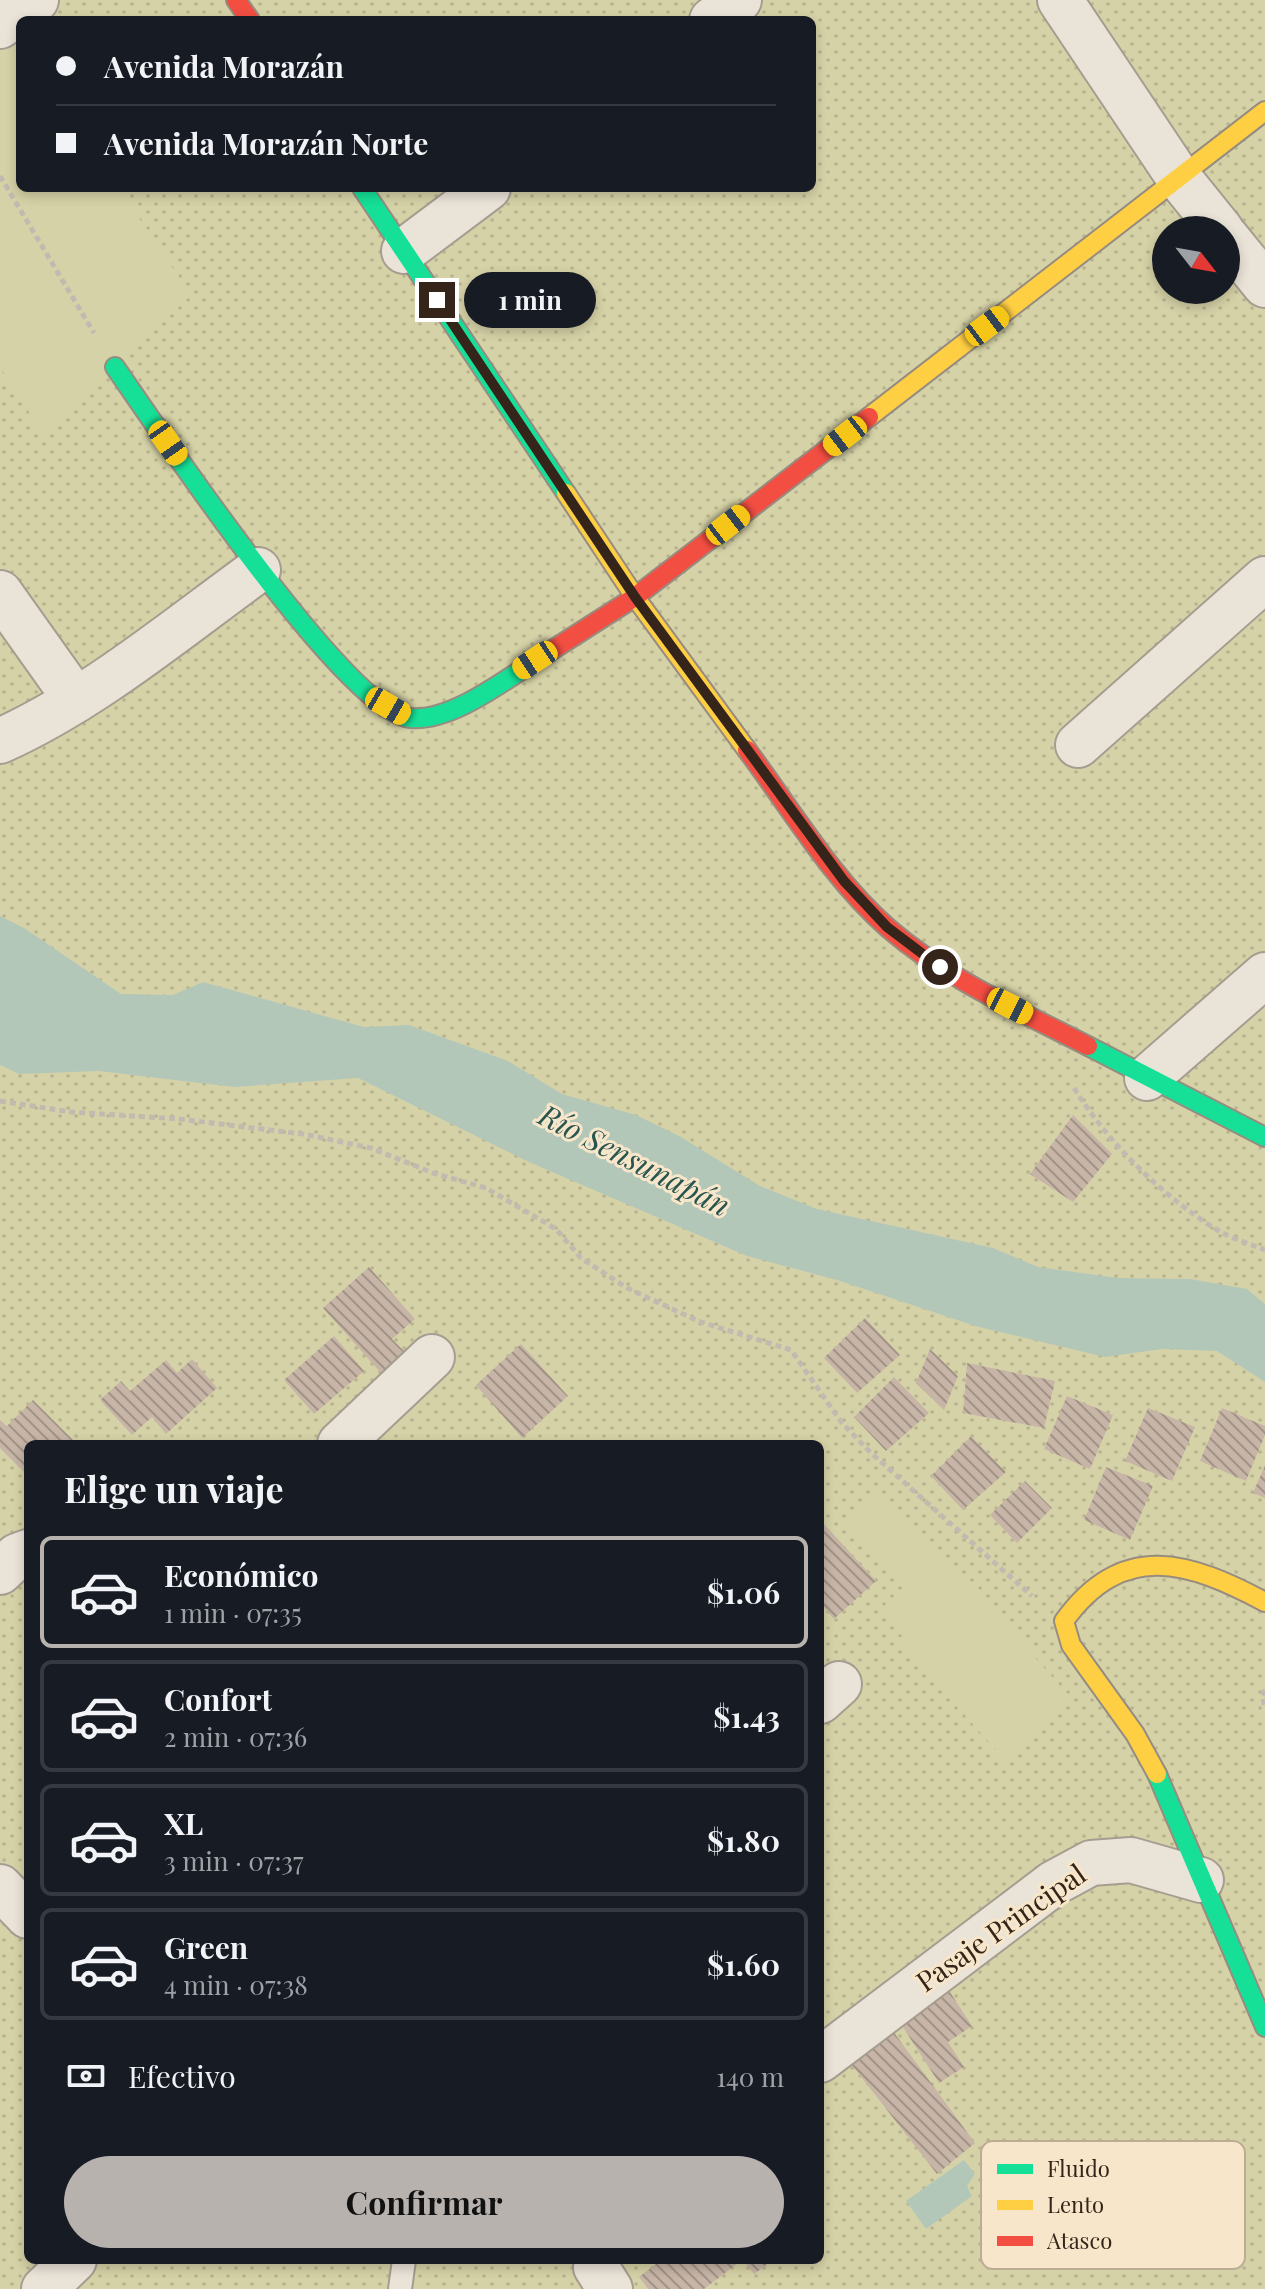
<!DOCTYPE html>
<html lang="es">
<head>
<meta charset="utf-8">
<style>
	:root { --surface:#171b24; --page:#242831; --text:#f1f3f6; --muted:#9ea1a6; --line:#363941; --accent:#b7b2ae }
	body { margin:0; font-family:"Playfair Display",serif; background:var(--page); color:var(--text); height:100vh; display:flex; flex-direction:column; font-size:30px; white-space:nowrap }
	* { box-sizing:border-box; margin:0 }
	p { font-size:26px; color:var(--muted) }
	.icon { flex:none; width:44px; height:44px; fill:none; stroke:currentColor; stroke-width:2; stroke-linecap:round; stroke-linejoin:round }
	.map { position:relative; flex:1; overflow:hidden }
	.sheet { position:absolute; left:24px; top:1440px; width:800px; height:824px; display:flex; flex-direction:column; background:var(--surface); border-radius:12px; box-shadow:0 4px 12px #0003 }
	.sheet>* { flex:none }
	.guide { position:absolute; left:16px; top:16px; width:800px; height:176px; border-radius:12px; box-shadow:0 4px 12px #0003; display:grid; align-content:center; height:176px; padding:0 40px; background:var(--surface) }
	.needle { width:52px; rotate:121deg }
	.controls { position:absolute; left:1152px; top:216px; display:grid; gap:16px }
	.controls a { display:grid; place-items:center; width:88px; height:88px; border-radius:50%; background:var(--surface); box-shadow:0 4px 12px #0003; font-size:40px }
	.end { position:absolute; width:36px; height:36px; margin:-18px; border:10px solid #342419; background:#fff; box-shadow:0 0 0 4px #fff }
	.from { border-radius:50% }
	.bubble { position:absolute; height:56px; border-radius:28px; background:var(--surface); box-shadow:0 4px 12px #0003; font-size:26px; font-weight:700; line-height:56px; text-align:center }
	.car { position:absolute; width:24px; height:48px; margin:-24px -12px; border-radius:10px; box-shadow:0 0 6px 2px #0007; background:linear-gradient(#f5c518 24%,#345 0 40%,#f5c518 0 76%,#345 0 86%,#f5c518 0) }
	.guide b { display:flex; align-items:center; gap:28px; height:76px; font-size:30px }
	.guide b+b { border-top:2px solid var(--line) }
	.guide i { width:20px; height:20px; background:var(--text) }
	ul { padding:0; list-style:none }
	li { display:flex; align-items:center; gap:24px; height:112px; margin:0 16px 12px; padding:0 24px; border:4px solid var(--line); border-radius:12px }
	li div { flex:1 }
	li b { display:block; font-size:30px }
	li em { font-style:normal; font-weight:700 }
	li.on { border-color:var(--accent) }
	li>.icon { width:72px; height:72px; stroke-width:1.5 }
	h2 { padding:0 40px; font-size:36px; line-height:96px }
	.pay { display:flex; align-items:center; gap:20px; height:88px; padding:0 40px; font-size:30px }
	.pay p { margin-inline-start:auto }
	.cta { display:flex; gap:16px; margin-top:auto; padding:16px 40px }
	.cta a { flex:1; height:92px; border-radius:48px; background:var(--accent); color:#111; font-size:32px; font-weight:700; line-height:92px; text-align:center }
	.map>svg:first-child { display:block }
	.park { fill:url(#park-dots); fill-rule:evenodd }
	.garden { fill:#d6d2a7 }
	.water { fill:#b3c7b9 }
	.building { fill:url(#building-back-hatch) }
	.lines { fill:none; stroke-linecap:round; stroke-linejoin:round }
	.lane-casing { stroke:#a69d90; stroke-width:26 }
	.street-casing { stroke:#a69d90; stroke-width:48 }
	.fast-casing { stroke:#978c80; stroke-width:22 }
	.slow-casing { stroke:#978c80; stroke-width:22 }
	.jam-casing { stroke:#978c80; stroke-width:22 }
	.path { stroke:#c2bab0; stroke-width:5; stroke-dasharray:6 4; stroke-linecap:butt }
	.lane { stroke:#eae3d8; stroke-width:22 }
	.street { stroke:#eae3d8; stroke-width:44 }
	.fast { stroke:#16e098; stroke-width:18 }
	.slow { stroke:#ffcf43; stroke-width:18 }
	.jam { stroke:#f24e42; stroke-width:18 }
	.route { stroke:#342419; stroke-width:10 }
	.labels { text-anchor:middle; stroke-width:6; stroke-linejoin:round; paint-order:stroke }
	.street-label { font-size:28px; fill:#342419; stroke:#f7e6c9 }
	.water-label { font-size:30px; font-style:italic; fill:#28554f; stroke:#f7e6c9 }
	.key { fill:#f7e6c9; stroke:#bcac94; stroke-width:2 }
	.key-label { font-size:22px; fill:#342419 }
</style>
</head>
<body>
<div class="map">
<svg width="1265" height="2289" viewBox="0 0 1265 2289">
	<defs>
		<pattern id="park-dots" width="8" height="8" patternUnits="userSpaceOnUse" patternTransform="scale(2)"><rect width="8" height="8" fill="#d6d2a7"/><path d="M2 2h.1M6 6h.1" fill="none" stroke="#b8b48f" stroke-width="1.8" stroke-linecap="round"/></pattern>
		<pattern id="building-back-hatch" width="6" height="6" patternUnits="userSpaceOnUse" patternTransform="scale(2)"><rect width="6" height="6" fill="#c7b5a7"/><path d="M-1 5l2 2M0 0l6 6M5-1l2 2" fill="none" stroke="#a29387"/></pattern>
	</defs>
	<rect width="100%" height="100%" fill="#e3d8c6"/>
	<path class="park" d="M0 0H1265V2289H0ZM20 20H812V188H20ZM1166 230H1226V290H1166ZM28 1444H820V2260H28Z"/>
	<g class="garden">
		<polygon points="15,34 20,41 20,188 119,188 191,295 44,435 0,367 0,46"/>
		<polygon points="874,1495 978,1588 992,1609 1072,1699 1006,1761 925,1671 894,1643 906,1632 884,1606 905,1586 846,1523"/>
	</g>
	<g class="water">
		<polygon points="0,916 24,928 121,994 173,995 203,982 364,1027 409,1025 508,1061 562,1094 636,1115 681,1137 760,1186 817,1209 993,1248 1038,1267 1118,1278 1190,1279 1247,1289 1265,1304 1265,1382 1217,1351 1162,1349 1105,1357 975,1326 837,1280 747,1256 529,1162 358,1078 234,1087 99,1071 19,1074 0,1065"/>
		<polygon points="964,2160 975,2174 967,2186 972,2196 926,2229 906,2201"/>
	</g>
	<g class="building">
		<polygon points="1073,1115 1112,1154 1073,1202 1030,1174"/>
		<polygon points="369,1267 415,1319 392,1339 404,1351 381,1373 323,1308"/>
		<polygon points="865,1318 900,1355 857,1393 824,1358"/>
		<polygon points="334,1336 364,1371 314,1414 284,1380"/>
		<polygon points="521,1344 568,1396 522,1438 476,1385"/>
		<polygon points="930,1349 958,1376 944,1410 916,1383"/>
		<polygon points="192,1359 217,1388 166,1434 152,1417 132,1435 100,1400 121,1381 130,1391 166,1360 177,1373"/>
		<polygon points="967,1363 1055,1381 1044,1428 963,1413"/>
		<polygon points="894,1377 929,1413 886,1451 854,1417"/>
		<polygon points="1067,1396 1113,1415 1090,1469 1044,1449"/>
		<polygon points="33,1400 77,1444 28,1444 28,1476 0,1448 0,1420 7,1426"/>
		<polygon points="1148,1408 1195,1427 1172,1481 1125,1461"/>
		<polygon points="1222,1408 1265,1426 1265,1435 1246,1481 1200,1461"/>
		<polygon points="971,1436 1006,1472 963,1510 931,1476"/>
		<polygon points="1265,1465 1265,1498 1253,1493"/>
		<polygon points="1106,1467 1153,1486 1130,1540 1084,1520"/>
		<polygon points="1025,1481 1052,1508 1017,1543 990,1515"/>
		<polygon points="824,1524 876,1581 834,1619 820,1603 820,1528"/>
		<polygon points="948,1989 972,2026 948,2042 964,2067 939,2083 899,2021"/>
		<polygon points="887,2023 975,2143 937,2174 844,2055"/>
		<polygon points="661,2260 742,2260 704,2289 648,2289 639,2277"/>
		<polygon points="743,2260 773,2260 754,2274"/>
	</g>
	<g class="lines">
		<g class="lane-casing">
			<polyline id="lane" points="400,2289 404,2260"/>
		</g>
		<g class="street-casing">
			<g id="street">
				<polyline points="1060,0 1179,178 1221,230"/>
				<polyline points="712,20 739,0"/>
				<polyline points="0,26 36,0"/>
				<polyline points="1226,237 1265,285"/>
				<polyline points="404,251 488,188"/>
				<polyline points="0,593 76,700"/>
				<path d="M0 741C93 699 175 630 258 570"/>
				<polyline points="1078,745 1265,579"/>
				<polyline points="1147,1078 1265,975"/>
				<polyline points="340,1444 432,1357"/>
				<polyline points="0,1572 17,1556 28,1552"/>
				<polyline points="820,1701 839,1684"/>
				<polyline points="0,1887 28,1916"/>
				<polyline points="820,2060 1054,1883 1091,1863 1131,1860 1201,1880"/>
				<polyline points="597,2260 596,2267 610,2289"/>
				<polyline points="44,2289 74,2260"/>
			</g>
		</g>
		<g class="fast-casing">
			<g id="fast">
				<polyline points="362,188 566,493"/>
				<path d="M115 367C158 429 346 711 410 718 450 722 502 682 535 661"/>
				<polyline points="1088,1046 1265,1137"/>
				<polyline points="1157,1774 1265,2027"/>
			</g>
		</g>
		<g class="slow-casing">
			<g id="slow">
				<polyline points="869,417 1265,111"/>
				<polyline points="566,493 635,597 747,750"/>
				<path d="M1157 1774 1135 1734 1071 1645 1064 1621C1123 1539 1190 1562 1265 1602"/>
			</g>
		</g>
		<g class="jam-casing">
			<g id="jam">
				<polyline points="236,0 250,20"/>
				<polyline points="535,661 635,597 869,417"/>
				<path d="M747 750C791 809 832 879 888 928 947 979 1020 1011 1088 1046"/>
			</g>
		</g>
		<g class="path">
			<polyline points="0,176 94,333"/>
			<path d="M1074 1088C1108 1143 1163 1197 1219 1231 1233 1239 1250 1244 1265 1250"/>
			<polyline points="0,1101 71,1112 179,1119 303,1134 371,1148 433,1173 486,1188 556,1229 581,1258 627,1288 698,1321 791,1350 842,1423 870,1452 1032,1596"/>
			<polyline points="1265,1690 1262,1696 1265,1707"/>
		</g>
		<use href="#lane" class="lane"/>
		<use href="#street" class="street"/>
		<use href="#fast" class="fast"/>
		<use href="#slow" class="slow"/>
		<use href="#jam" class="jam"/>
	</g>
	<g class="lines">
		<polyline class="route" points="437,300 635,597 844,881 887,927 940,967"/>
	</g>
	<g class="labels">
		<g class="street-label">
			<text transform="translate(1001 1928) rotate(-35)" y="10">Pasaje Principal</text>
		</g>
		<g class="water-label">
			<text transform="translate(634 1161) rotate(27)" y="10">Río Sensunapán</text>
		</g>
	</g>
	<rect x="981" y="2141" width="264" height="128" rx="12" class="key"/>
	<rect x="997" y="2164" width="36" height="10" fill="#16e098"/>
	<rect x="997" y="2200" width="36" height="10" fill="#ffcf43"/>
	<rect x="997" y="2236" width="36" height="10" fill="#f24e42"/>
	<g class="key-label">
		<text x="1047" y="2177">Fluido</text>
		<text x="1047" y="2213">Lento</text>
		<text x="1047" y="2249">Atasco</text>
	</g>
</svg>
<div class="controls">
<a><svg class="needle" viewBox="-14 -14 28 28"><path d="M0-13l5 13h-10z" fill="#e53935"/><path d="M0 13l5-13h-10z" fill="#9ea1a6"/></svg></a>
</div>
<i class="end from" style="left:940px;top:967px"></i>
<i class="end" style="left:437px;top:300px"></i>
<div class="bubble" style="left:464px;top:272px;width:132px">1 min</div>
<i class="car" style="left:987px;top:326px;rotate:53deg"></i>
<i class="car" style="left:845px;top:436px;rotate:232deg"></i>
<i class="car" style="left:168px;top:443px;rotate:145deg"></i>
<i class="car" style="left:728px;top:525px;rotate:52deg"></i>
<i class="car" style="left:535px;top:660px;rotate:237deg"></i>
<i class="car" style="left:388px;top:706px;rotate:120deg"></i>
<i class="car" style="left:1010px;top:1006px;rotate:117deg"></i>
<div class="guide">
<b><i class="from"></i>Avenida Morazán</b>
<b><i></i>Avenida Morazán Norte</b>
</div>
<section class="sheet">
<h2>Elige un viaje</h2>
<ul>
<li class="on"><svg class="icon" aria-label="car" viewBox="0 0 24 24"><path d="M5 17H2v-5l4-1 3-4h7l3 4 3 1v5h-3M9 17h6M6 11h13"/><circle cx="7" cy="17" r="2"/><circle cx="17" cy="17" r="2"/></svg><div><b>Económico</b><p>1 min · 07:35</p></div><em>$1.06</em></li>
<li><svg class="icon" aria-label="car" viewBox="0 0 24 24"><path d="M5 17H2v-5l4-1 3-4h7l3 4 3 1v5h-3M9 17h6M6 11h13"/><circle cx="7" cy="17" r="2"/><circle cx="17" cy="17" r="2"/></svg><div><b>Confort</b><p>2 min · 07:36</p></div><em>$1.43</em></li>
<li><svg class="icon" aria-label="car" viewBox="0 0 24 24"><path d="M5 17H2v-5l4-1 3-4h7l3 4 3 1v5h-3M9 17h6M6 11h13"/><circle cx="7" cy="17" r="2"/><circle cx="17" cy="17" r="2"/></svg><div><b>XL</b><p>3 min · 07:37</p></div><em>$1.80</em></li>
<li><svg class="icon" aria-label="car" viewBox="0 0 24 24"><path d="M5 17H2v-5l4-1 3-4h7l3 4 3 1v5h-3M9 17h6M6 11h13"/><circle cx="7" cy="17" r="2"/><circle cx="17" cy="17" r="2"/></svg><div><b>Green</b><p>4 min · 07:38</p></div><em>$1.60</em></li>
</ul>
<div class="pay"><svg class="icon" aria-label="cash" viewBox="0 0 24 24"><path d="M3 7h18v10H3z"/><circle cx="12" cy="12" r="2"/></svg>Efectivo<p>140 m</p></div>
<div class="cta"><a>Confirmar</a></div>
</section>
</div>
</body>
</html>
